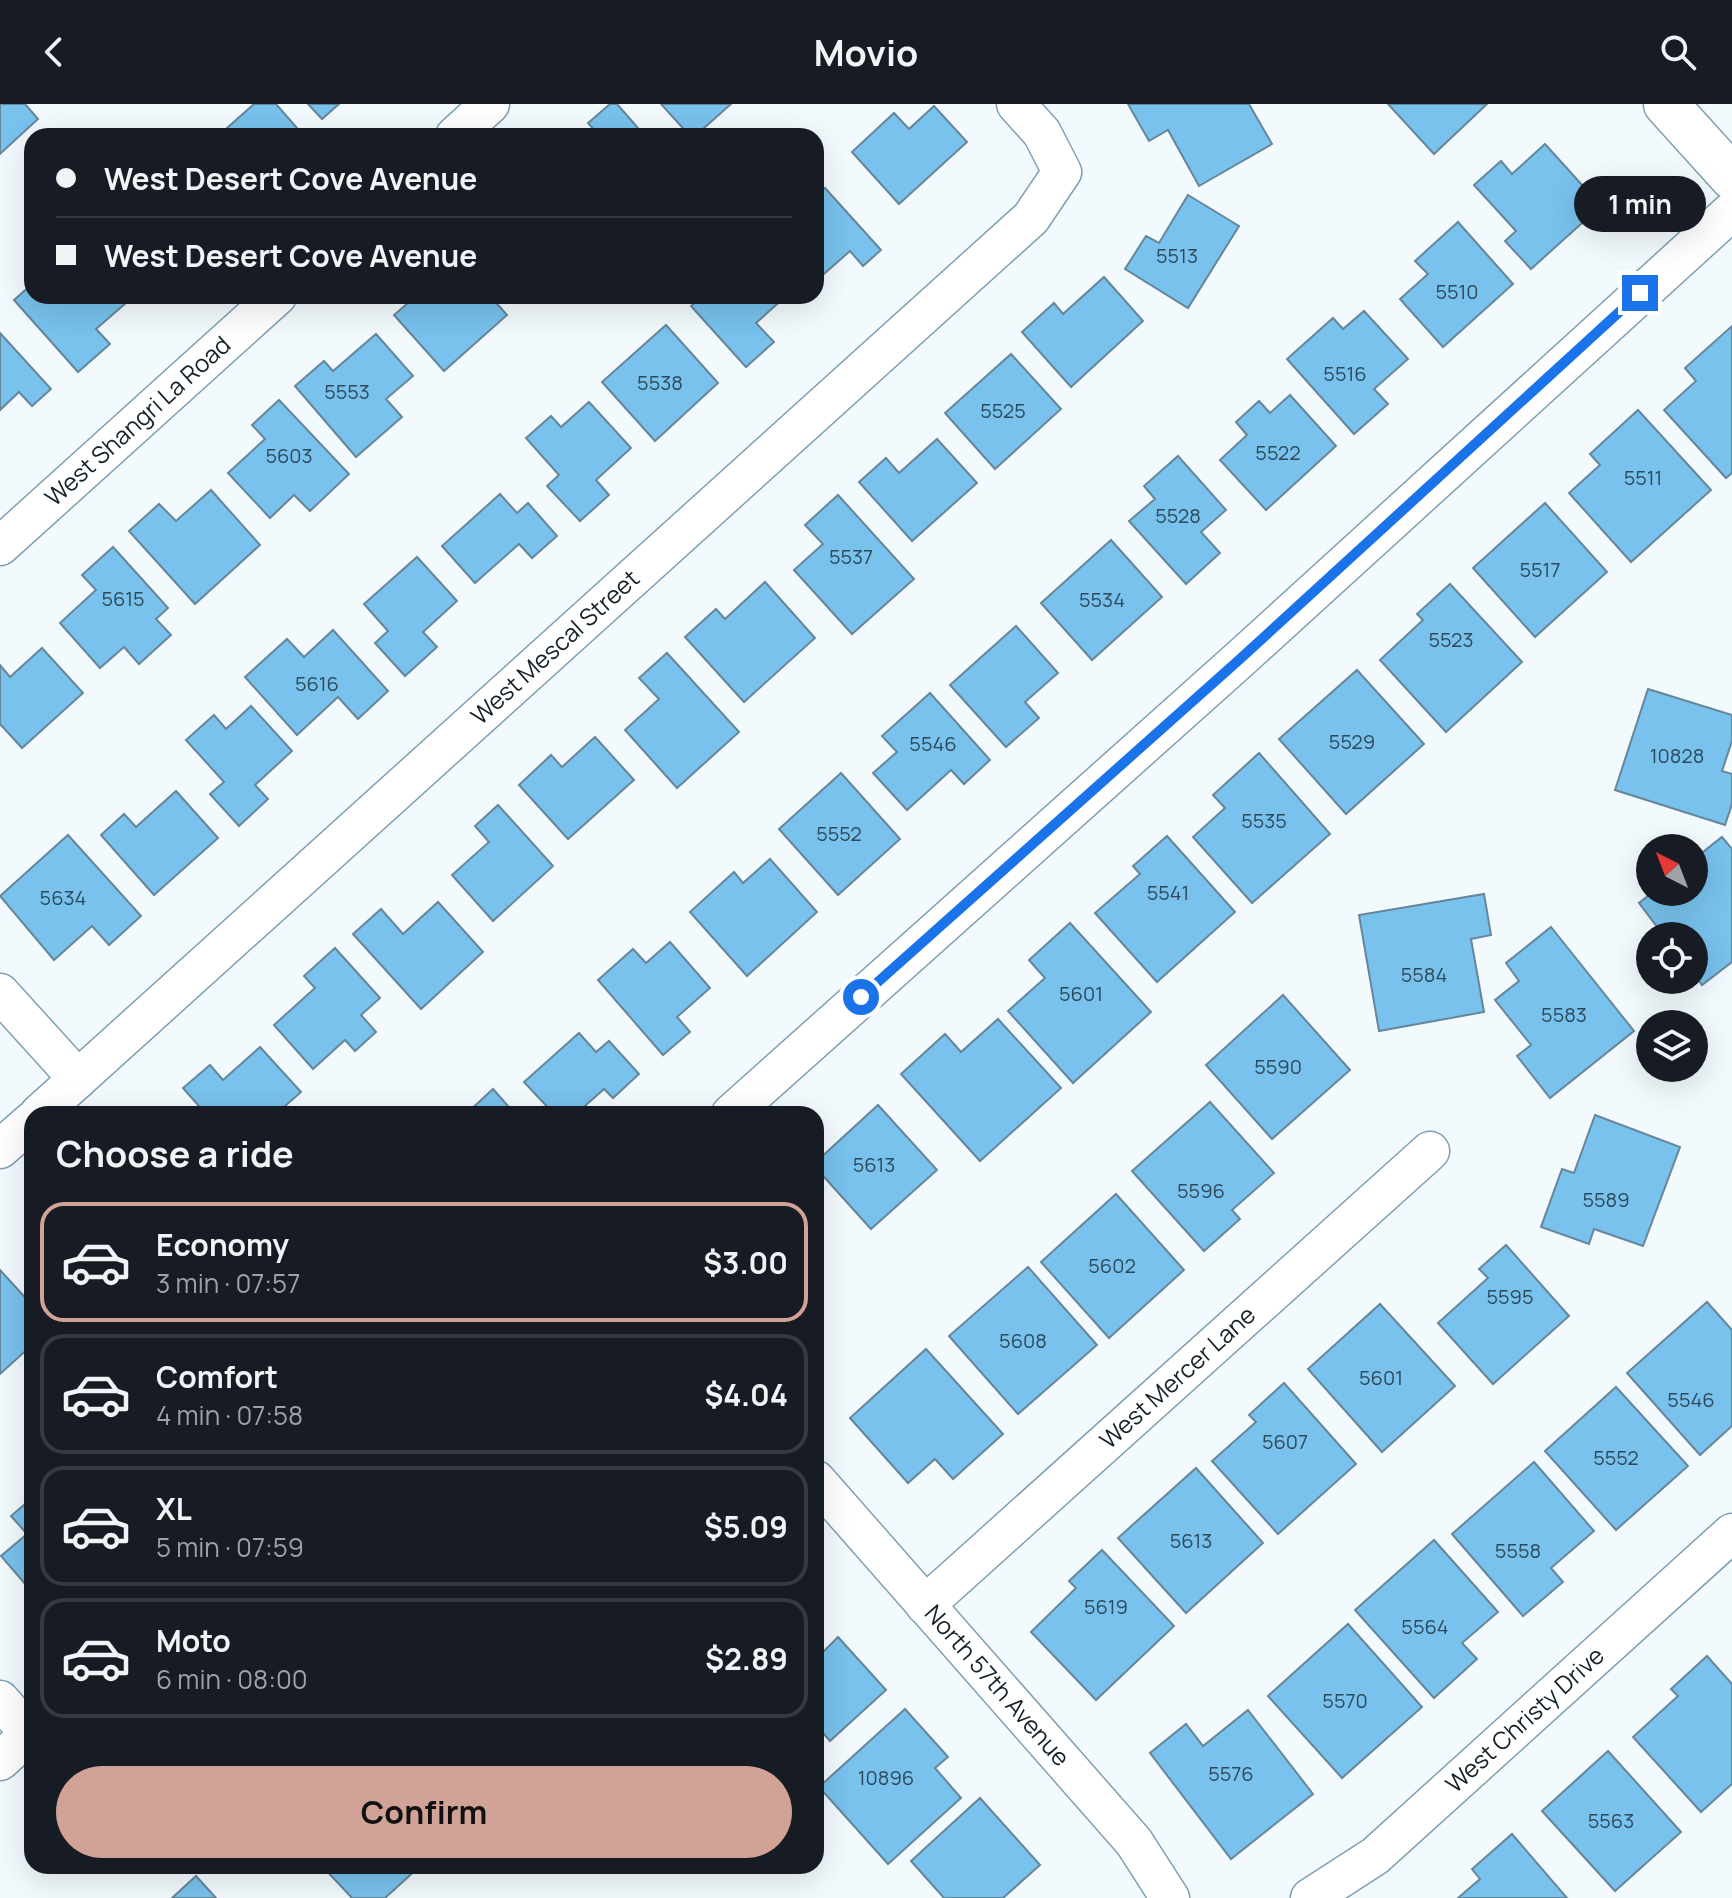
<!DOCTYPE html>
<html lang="en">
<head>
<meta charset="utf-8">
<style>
	:root { --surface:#171b24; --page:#20242c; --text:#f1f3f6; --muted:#9ea1a6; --line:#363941; --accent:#d1a397 }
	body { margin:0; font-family:Manrope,sans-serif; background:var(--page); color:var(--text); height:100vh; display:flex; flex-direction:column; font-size:30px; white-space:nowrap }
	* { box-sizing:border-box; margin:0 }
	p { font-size:26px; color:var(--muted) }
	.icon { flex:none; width:44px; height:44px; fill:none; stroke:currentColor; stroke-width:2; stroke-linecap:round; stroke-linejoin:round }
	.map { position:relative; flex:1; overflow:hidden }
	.sheet { position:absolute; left:24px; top:1002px; width:800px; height:768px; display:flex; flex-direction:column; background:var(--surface); border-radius:24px; box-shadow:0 8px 32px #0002 }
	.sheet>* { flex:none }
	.guide { position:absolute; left:24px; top:24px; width:800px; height:176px; border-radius:24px; box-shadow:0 8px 32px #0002; display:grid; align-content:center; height:176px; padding:0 32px; background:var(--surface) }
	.needle { width:52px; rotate:318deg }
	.tools { position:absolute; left:1636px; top:730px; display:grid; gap:16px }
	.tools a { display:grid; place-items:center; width:72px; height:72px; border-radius:50%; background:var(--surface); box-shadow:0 8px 32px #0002; font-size:40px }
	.end { position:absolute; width:36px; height:36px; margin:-18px; border:10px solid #1a73e8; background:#fff; box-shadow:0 0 0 4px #fff }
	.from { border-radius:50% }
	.bubble { position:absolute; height:56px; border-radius:28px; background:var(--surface); box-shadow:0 8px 32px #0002; font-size:26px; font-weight:700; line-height:56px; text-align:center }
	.guide b { display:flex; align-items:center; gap:28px; height:76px; font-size:30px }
	.guide b+b { border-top:2px solid var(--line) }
	.guide i { width:20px; height:20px; background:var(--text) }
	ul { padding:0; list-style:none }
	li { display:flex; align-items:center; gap:24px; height:120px; margin:0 16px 12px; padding:0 16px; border:4px solid var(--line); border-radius:24px }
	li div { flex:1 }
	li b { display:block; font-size:30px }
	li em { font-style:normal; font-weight:700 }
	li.active { border-color:var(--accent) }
	li>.icon { width:72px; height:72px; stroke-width:1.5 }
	h2 { padding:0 32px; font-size:36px; line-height:96px }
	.cta { display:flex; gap:16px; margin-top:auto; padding:16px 32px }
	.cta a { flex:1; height:92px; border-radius:48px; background:var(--accent); color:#111; font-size:32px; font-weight:700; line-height:92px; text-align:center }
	header { display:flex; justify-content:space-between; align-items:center; height:104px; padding:0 32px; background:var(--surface); font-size:36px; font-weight:700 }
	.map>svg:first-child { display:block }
	.building { fill:#78c2ed; stroke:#66869a; stroke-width:2 }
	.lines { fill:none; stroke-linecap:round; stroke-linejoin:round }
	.street-casing { stroke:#7fa0b4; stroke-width:41 }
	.secondary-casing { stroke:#7fa0b4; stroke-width:47 }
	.street { stroke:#fff; stroke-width:38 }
	.secondary { stroke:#fff; stroke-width:44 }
	.route { stroke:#1a73e8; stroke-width:10 }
	.labels { text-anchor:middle; stroke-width:7; stroke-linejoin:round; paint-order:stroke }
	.number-label { font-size:20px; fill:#2e4a5a }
	.street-label { font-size:24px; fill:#152229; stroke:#f3fafe }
</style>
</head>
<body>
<header><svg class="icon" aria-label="back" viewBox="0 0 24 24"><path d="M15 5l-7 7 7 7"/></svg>Movio<svg class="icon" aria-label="search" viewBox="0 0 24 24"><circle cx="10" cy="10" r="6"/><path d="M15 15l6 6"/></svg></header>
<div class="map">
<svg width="1732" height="1794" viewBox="0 0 1732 1794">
	<rect width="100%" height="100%" fill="#f3fafe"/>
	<g class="building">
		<polygon points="0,0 25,0 38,15 0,50"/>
		<polygon points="254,0 276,0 304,32 218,32"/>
		<polygon points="308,0 339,0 322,15"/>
		<polygon points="610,0 617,0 645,32 593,32 597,29 588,19"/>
		<polygon points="661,0 731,0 695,32 690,32"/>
		<polygon points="1128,0 1249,0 1272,40 1199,82 1168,26 1149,37"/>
		<polygon points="1388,0 1487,0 1434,50"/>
		<polygon points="934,2 967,38 899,100 852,48 894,9 909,25"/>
		<polygon points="1545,40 1601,102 1531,165 1505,137 1516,127 1474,81 1501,57 1512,70"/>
		<polygon points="825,84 881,146 863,162 850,147 816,177 816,92"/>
		<polygon points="1188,91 1239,122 1188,204 1125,165 1146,132 1159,139"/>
		<polygon points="1458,118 1513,180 1443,243 1400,195 1428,170 1415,157"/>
		<polygon points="1104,173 1143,217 1071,283 1022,228 1054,199 1063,210"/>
		<polygon points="32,180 32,192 134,192 96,225 110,240 78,268 14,196"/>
		<polygon points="416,192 490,192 507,211 444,267 394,211"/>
		<polygon points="703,192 786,192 756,219 774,238 746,263 691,202"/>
		<polygon points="1364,207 1408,255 1374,285 1388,300 1354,330 1287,255 1333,214 1343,225"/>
		<polygon points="666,221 718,279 655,337 602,278"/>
		<polygon points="1732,222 1732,369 1726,374 1664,306 1696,277 1685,264"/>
		<polygon points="0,229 51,285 32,302 19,288 0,306"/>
		<polygon points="376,230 413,272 386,295 402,313 356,353 295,282 324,257 333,267"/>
		<polygon points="1011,250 1061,305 995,365 945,309"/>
		<polygon points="1290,291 1336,342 1266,406 1220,356 1247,331 1236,318 1259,297 1270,309"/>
		<polygon points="279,296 349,370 310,407 294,391 270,414 228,369 265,335 252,321"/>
		<polygon points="589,298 631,344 596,376 609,391 580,417 547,382 559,371 526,334 551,312 561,323"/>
		<polygon points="1638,306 1711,386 1631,458 1569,389 1600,361 1590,350"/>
		<polygon points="937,335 977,379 912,437 859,378 886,354 899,369"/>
		<polygon points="1178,352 1226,406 1201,428 1220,449 1186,480 1129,417 1155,395 1144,382"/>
		<polygon points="211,386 260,441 195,500 129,427 159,400 176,417"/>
		<polygon points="500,390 517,409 528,399 557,432 532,454 519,440 475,479 442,442"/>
		<polygon points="838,391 914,475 852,530 794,466 823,440 805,421"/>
		<polygon points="1545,399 1607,468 1535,533 1473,464"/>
		<polygon points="1111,436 1162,493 1092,556 1041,499"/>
		<polygon points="113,443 168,504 156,515 171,531 139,560 124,543 100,564 60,519 96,486 82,471"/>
		<polygon points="417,453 457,497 423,528 437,543 405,572 375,539 388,527 364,500"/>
		<polygon points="765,478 815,534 744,598 685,533 716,505 725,515"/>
		<polygon points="1450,480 1522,558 1446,628 1380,556 1423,516 1417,510"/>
		<polygon points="1016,522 1058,569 1025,598 1039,614 1006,643 950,581"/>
		<polygon points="333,526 388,587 358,615 338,593 297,631 245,573 287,535 304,553"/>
		<polygon points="42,544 83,589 22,644 0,620 0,561 10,573"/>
		<polygon points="667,549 739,628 677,684 625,626 659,595 639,574"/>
		<polygon points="1357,566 1424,640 1346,710 1279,635"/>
		<polygon points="1648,585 1732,611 1732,637 1722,667 1732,670 1732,700 1725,721 1615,686"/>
		<polygon points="930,589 990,656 964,680 951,666 907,706 873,669 897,648 882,632"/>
		<polygon points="251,602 292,647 255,681 268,695 239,722 210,690 224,678 186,636 214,611 226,625"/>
		<polygon points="595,633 634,676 568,735 519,681 551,651 562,663"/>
		<polygon points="1259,649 1330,730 1252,799 1193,733 1225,704 1213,691"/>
		<polygon points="841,669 900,735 838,791 779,725"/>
		<polygon points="176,687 218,734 154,791 101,731 124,710 136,723"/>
		<polygon points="498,701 553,762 493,817 452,771 489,738 475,722"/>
		<polygon points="68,731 141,812 109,841 92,822 54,856 0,792"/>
		<polygon points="1167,732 1235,808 1157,878 1095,809 1140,770 1133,762"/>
		<polygon points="1722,733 1732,745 1732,858 1702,881 1694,870 1694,832 1664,832 1639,799 1653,788 1694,788 1694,755"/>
		<polygon points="770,755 817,808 747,872 690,808 734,768 743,779"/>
		<polygon points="1484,790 1491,831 1471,835 1484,908 1379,927 1359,811"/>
		<polygon points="438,798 483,848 421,905 353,830 381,805 403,830"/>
		<polygon points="1070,819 1151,908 1073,979 1008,907 1045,874 1029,856"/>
		<polygon points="1551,823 1634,927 1550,994 1517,952 1531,941 1495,896 1519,877 1506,859"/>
		<polygon points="670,838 710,884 677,913 690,928 663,951 598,876 633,845 646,859"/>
		<polygon points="335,844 380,894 361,911 376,928 355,947 345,936 313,965 274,921 315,884 304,872"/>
		<polygon points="1283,891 1350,966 1272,1035 1206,961"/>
		<polygon points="998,915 1061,984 980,1057 901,970 945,930 961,948"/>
		<polygon points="579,929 596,948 609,937 639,970 613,994 604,985 576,1010 554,1010 524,978"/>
		<polygon points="260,943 301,988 276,1010 206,1010 183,984 210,961 223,976"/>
		<polygon points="493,985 515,1010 466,1010"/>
		<polygon points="1210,998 1274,1069 1232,1106 1240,1115 1204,1147 1132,1067"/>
		<polygon points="878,1001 937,1066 871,1125 816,1064 816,1058"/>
		<polygon points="1595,1011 1680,1043 1643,1142 1594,1125 1589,1140 1541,1123 1562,1065 1574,1069"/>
		<polygon points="1116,1090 1184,1166 1109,1234 1041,1158"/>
		<polygon points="1506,1141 1569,1212 1493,1280 1438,1219 1488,1174 1479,1165"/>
		<polygon points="1028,1163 1097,1241 1018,1310 949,1232"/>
		<polygon points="0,1166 32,1201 32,1241 0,1270"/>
		<polygon points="1707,1198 1732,1226 1732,1322 1700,1351 1627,1269"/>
		<polygon points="1380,1200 1455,1282 1382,1348 1308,1265"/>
		<polygon points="926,1245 1003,1330 953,1375 935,1355 908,1379 850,1314"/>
		<polygon points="1284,1279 1356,1360 1278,1430 1212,1357 1256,1318 1249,1311"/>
		<polygon points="1616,1283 1688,1362 1616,1426 1545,1347"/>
		<polygon points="1534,1358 1594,1427 1551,1464 1563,1478 1523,1512 1452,1430"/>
		<polygon points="1196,1364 1263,1439 1186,1509 1118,1434"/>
		<polygon points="32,1394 32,1488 1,1452 27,1430 11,1412"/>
		<polygon points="1434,1436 1498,1508 1462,1539 1477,1555 1434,1594 1355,1506"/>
		<polygon points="1102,1446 1174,1522 1096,1596 1031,1528 1076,1484 1069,1477"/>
		<polygon points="1348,1520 1422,1603 1342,1674 1268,1592"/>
		<polygon points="838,1533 886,1586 830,1637 816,1621 816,1549 819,1552"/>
		<polygon points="1707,1552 1732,1580 1732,1680 1701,1708 1633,1633 1678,1592 1671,1585"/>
		<polygon points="905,1605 948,1653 935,1664 961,1694 888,1760 819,1683"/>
		<polygon points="1248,1606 1313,1690 1231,1755 1150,1649 1186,1620 1203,1642"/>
		<polygon points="1608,1647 1681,1728 1615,1787 1542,1707"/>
		<polygon points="980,1694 1040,1761 1003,1794 944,1794 911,1757"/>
		<polygon points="1512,1730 1567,1794 1458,1794 1480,1775 1472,1765"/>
		<polygon points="322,1762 417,1762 418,1764 385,1794 352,1794"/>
		<polygon points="196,1772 216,1794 172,1794"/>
	</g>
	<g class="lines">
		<g class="street-casing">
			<g id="street">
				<polyline points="455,32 490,0"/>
				<path id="s1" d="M0 442 277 192"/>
				<polyline points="0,889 78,975"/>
				<path id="s2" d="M39 1010 1031 114 1062 68 1042 29 1016 0"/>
				<polyline points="731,1010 1240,555 1732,107"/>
				<polyline points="0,1045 32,1017"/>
				<path id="s3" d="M816 1376 1134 1738 1170 1794"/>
				<path id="s4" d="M925 1501 1430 1047"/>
				<polyline points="0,1596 30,1630"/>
				<polyline points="0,1657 32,1628"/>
				<path id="s5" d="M1310 1794 1375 1752 1732 1429"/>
			</g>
		</g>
		<g class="secondary-casing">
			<polyline id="secondary" points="1666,0 1732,73"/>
		</g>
		<use href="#street" class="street"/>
		<use href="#secondary" class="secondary"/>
	</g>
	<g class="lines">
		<polyline class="route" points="861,893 1240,555 1640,189"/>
	</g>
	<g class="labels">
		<g class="number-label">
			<text x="1177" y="159">5513</text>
			<text x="1457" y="195">5510</text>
			<text x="1345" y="277">5516</text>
			<text x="660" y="286">5538</text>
			<text x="347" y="295">5553</text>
			<text x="1003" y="314">5525</text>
			<text x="1278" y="356">5522</text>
			<text x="289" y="359">5603</text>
			<text x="1643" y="381">5511</text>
			<text x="1178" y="419">5528</text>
			<text x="851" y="460">5537</text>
			<text x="1540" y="473">5517</text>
			<text x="123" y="502">5615</text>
			<text x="1102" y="503">5534</text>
			<text x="1451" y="543">5523</text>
			<text x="317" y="587">5616</text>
			<text x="1352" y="645">5529</text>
			<text x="933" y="647">5546</text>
			<text x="1677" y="659">10828</text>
			<text x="1264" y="724">5535</text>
			<text x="839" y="737">5552</text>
			<text x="1168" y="796">5541</text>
			<text x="63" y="801">5634</text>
			<text x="1424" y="878">5584</text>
			<text x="1081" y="897">5601</text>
			<text x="1564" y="918">5583</text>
			<text x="1278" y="970">5590</text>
			<text x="874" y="1068">5613</text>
			<text x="1201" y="1094">5596</text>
			<text x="1606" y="1103">5589</text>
			<text x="1112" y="1169">5602</text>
			<text x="1510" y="1200">5595</text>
			<text x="1023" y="1244">5608</text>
			<text x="1381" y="1281">5601</text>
			<text x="1691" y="1303">5546</text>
			<text x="1285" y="1345">5607</text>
			<text x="1616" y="1361">5552</text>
			<text x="1191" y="1444">5613</text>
			<text x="1518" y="1454">5558</text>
			<text x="1106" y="1510">5619</text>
			<text x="1425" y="1530">5564</text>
			<text x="1345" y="1604">5570</text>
			<text x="1231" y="1677">5576</text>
			<text x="886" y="1681">10896</text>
			<text x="1611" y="1724">5563</text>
		</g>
		<g class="street-label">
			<text dy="8" stroke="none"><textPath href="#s1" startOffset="186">West Shangri La Road</textPath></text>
			<text dy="8" stroke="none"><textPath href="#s2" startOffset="696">West Mescal Street</textPath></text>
			<text dy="8" stroke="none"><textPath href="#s4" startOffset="340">West Mercer Lane</textPath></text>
			<text dy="8" stroke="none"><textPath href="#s3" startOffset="274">North 57th Avenue</textPath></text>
			<text dy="8" stroke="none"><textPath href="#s5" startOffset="280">West Christy Drive</textPath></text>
		</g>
	</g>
</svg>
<div class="tools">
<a><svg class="needle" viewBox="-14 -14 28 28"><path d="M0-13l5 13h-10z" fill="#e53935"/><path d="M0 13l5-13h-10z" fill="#9ea1a6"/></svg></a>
<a><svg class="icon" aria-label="locate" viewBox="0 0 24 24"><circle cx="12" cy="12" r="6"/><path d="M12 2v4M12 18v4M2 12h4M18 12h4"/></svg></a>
<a><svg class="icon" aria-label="layers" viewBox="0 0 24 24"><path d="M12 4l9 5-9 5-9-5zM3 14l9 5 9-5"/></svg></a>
</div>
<i class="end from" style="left:861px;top:893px"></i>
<i class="end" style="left:1640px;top:189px"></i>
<div class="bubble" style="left:1574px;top:72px;width:132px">1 min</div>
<div class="guide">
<b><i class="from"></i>West Desert Cove Avenue</b>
<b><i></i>West Desert Cove Avenue</b>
</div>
<section class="sheet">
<h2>Choose a ride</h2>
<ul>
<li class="active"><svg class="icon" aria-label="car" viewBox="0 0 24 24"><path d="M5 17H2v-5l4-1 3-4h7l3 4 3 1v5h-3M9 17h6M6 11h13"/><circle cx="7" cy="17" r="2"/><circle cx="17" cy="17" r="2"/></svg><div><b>Economy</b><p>3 min · 07:57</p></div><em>$3.00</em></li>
<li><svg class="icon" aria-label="car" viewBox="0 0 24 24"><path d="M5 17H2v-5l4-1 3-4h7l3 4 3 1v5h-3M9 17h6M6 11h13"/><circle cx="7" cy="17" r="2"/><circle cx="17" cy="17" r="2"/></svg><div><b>Comfort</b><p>4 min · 07:58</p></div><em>$4.04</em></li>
<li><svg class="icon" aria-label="car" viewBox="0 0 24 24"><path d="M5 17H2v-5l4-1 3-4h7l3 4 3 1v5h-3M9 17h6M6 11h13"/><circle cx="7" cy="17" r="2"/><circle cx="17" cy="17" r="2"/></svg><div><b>XL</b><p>5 min · 07:59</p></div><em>$5.09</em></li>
<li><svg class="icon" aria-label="car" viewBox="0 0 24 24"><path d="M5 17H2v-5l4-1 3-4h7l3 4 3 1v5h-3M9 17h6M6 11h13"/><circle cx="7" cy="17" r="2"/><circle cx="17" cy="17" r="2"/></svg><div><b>Moto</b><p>6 min · 08:00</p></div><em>$2.89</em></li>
</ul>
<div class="cta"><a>Confirm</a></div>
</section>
</div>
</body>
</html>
